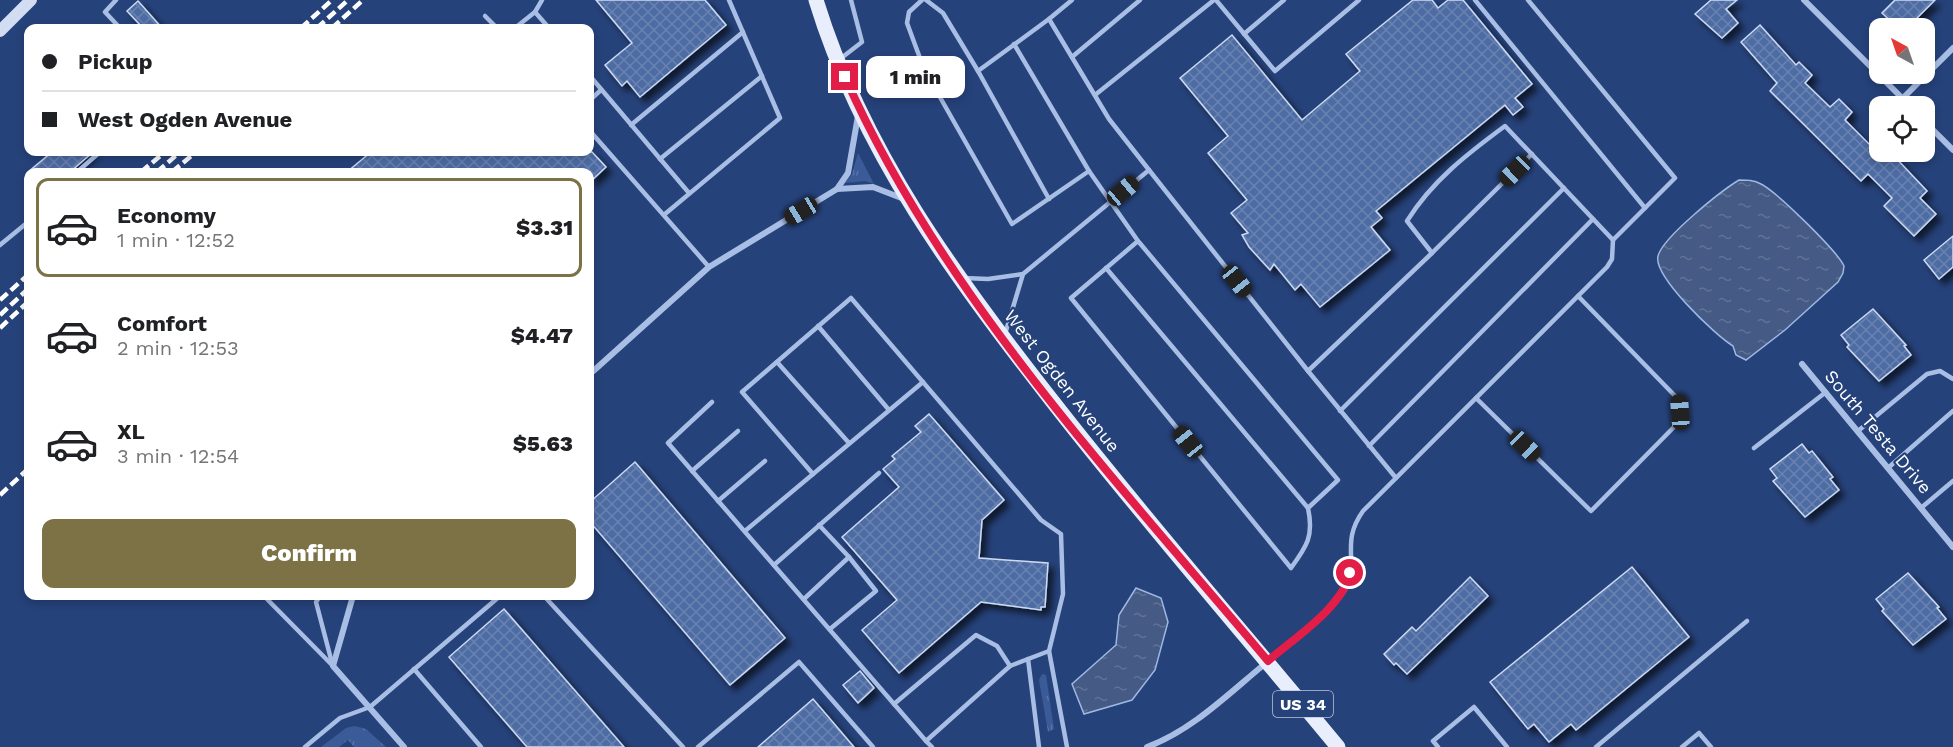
<!DOCTYPE html>
<html lang="en">
<head>
<meta charset="utf-8">
<style>
	:root { --surface:#fff; --page:#f2f2f2; --text:#202124; --muted:#757577; --line:#e0e0e0; --accent:#7c7246 }
	body { margin:0; font-family:"Work Sans",sans-serif; background:var(--page); color:var(--text); height:100vh; display:flex; flex-direction:column; font-size:22px; white-space:nowrap }
	* { box-sizing:border-box; margin:0 }
	p { font-size:20px; color:var(--muted) }
	.icon { flex:none; width:33px; height:33px; fill:none; stroke:currentColor; stroke-width:2; stroke-linecap:round; stroke-linejoin:round }
	.map { position:relative; flex:1; overflow:hidden }
	.sheet { position:absolute; left:24px; top:168px; width:570px; height:432px; display:flex; flex-direction:column; background:var(--surface); border-radius:12px; box-shadow:0 3px 9px #0003 }
	.sheet>* { flex:none }
	.hud { position:absolute; left:24px; top:24px; width:570px; height:132px; border-radius:12px; box-shadow:0 3px 9px #0003; display:grid; align-content:center; height:132px; padding:0 18px; background:var(--surface) }
	.needle { width:39px; rotate:320deg }
	.fabs { position:absolute; left:1869px; top:18px; display:grid; gap:12px }
	.fabs a { display:grid; place-items:center; width:66px; height:66px; border-radius:12px; background:var(--surface); box-shadow:0 3px 9px #0003; font-size:30px }
	.end { position:absolute; width:27px; height:27px; margin:-14px; border:8px solid #e11d48; background:#fff; box-shadow:0 0 0 3px #fff }
	.from { border-radius:50% }
	.bubble { position:absolute; height:42px; border-radius:12px; background:var(--surface); box-shadow:0 3px 9px #0003; font-size:20px; font-weight:800; line-height:42px; text-align:center }
	.car { position:absolute; width:18px; height:36px; margin:-18px -9px; border-radius:8px; box-shadow:0 0 4px 2px #0007; background:linear-gradient(#222 24%,#8ab4d8 0 40%,#222 0 76%,#8ab4d8 0 86%,#222 0) }
	.hud b { display:flex; align-items:center; gap:21px; height:57px; font-size:22px }
	.hud b+b { border-top:2px solid var(--line) }
	.hud i { width:15px; height:15px; background:var(--text) }
	ul { padding:10px 0 0; list-style:none }
	li { display:flex; align-items:center; gap:18px; height:99px; margin:0 12px 9px; padding:0 6px; border:3px solid transparent; border-radius:12px }
	li div { flex:1 }
	li b { display:block; font-size:22px }
	li em { font-style:normal; font-weight:800 }
	li.current { border-color:var(--accent) }
	li>.icon { width:54px; height:54px; stroke-width:1.5 }
	.primary-button { display:flex; gap:12px; margin-top:auto; padding:12px 18px }
	.primary-button a { flex:1; height:69px; border-radius:12px; background:var(--accent); color:#fff; font-size:24px; font-weight:800; line-height:69px; text-align:center }
	.map>svg:first-child { display:block }
	.grass { fill:url(#grass-tufts) }
	.water { fill:url(#water-ripples); stroke:#9eb8e4; stroke-width:1.5 }
	.building { fill:url(#building-cross-hatch); stroke:#ccdaf3; stroke-width:1.5; filter:url(#shadow) }
	.lines { fill:none; stroke-linecap:round; stroke-linejoin:round }
	.service { stroke:#a9bee4; stroke-width:4.5 }
	.minor { stroke:#a9bee4; stroke-width:6 }
	.secondary { stroke:#d2ddf4; stroke-width:12 }
	.primary { stroke:#e9eefc; stroke-width:15 }
	.rail { stroke:#fff; stroke-width:4.5; stroke-dasharray:10 4.5; stroke-linecap:butt }
	.route { stroke:#e11d48; stroke-width:8 }
	.labels { text-anchor:middle; stroke-width:4.5; stroke-linejoin:round; paint-order:stroke }
	.shield { fill:#26427a; stroke:#bec6d7; stroke-width:1.5 }
	.shield-label { font-size:16px; font-weight:bold; fill:#fff }
	.street-label { font-size:18px; fill:#fff; stroke:#26427a }
</style>
</head>
<body>
<div class="map">
<svg width="1953" height="747" viewBox="0 0 1953 747">
	<defs>
		<pattern id="grass-tufts" width="24" height="20" patternUnits="userSpaceOnUse" patternTransform="scale(1.5)"><rect width="24" height="20" fill="#3a5b97"/><path d="M3 7l-1-3M5 7V3M7 7l1-3M15 17l-1-3M17 17v-4M19 17l1-3" fill="none" stroke="#5874a7"/></pattern>
		<pattern id="water-ripples" width="26" height="14" patternUnits="userSpaceOnUse" patternTransform="scale(1.5)"><rect width="26" height="14" fill="#455a84"/><path d="M2 4q2-2 4 0t4 0M15 11q2-2 4 0t4 0" fill="none" stroke="#617396"/></pattern>
		<pattern id="building-cross-hatch" width="8" height="8" patternUnits="userSpaceOnUse" patternTransform="scale(1.5)"><rect width="8" height="8" fill="#4e6ca3"/><path d="M0 0l8 8M0 8l8-8" fill="none" stroke="#6982b1"/></pattern>
		<filter id="shadow"><feDropShadow dx="5.5" dy="5.5" stdDeviation="3" flood-color="#0009"/></filter>
	</defs>
	<rect width="100%" height="100%" fill="#26427a"/>
	<g class="grass">
		<polygon points="858,153 874,184 865,181 845,183 852,174"/>
		<polygon points="1042,674 1046,675 1054,729 1048,732 1039,680"/>
		<polygon points="355,726 366,729 386,747 354,747 348,740 339,747 321,747 346,728"/>
	</g>
	<g class="water">
		<path d="M1739 180C1747 180 1754 180 1761 184 1777 192 1837 251 1844 266L1843 273 1838 282 1785 330 1746 360 1736 355 1733 346C1715 335 1653 276 1658 256 1663 237 1721 191 1739 180Z"/>
		<polygon points="1136,588 1161,598 1168,622 1155,670 1132,700 1084,714 1072,684 1116,645 1119,615"/>
	</g>
	<g class="building">
		<polygon points="596,0 705,0 726,25 640,97 627,81 622,86 605,65 632,43"/>
		<polygon points="1413,0 1432,0 1438,8 1448,0 1463,0 1532,84 1515,98 1523,107 1513,115 1505,105 1376,211 1382,218 1371,227 1390,250 1320,307 1301,284 1295,290 1274,264 1270,270 1249,247 1242,235 1248,233 1231,213 1247,200 1208,153 1228,136 1180,78 1232,35 1302,120 1360,71 1346,54"/>
		<polygon points="1711,0 1737,0 1726,9 1738,23 1722,38 1695,14"/>
		<polygon points="1895,0 1935,0 1907,28 1898,28 1882,13"/>
		<polygon points="138,1 162,28 143,28 127,11"/>
		<polygon points="1760,25 1796,65 1799,62 1812,75 1805,83 1830,107 1839,99 1852,112 1845,120 1870,145 1874,140 1880,145 1880,152 1886,152 1891,157 1893,155 1927,191 1920,198 1936,214 1914,236 1884,206 1892,198 1868,174 1861,181 1770,91 1777,83 1741,42"/>
		<polygon points="52,152 93,152 70,172 28,172"/>
		<polygon points="371,152 592,152 606,167 590,182 590,172 347,172"/>
		<polygon points="1953,236 1953,267 1939,279 1924,260"/>
		<polygon points="1873,309 1906,345 1904,346 1911,355 1879,381 1847,347 1849,345 1841,335"/>
		<polygon points="929,414 1004,500 982,520 979,558 1048,563 1045,607 1041,607 1041,610 981,602 899,673 862,630 897,600 842,537 899,487 883,469 895,459 892,456 921,432 915,426"/>
		<polygon points="1802,444 1809,453 1812,451 1833,477 1830,479 1839,490 1805,517 1773,481 1777,478 1770,469"/>
		<polygon points="635,462 785,638 730,685 590,522 590,502"/>
		<polygon points="1632,567 1689,637 1576,730 1571,724 1549,742 1534,724 1528,729 1490,682"/>
		<polygon points="1908,573 1939,607 1937,608 1946,619 1913,645 1882,611 1884,609 1876,599"/>
		<polygon points="1470,577 1488,596 1407,674 1396,663 1394,665 1384,654 1412,627 1416,631"/>
		<polygon points="504,609 624,747 527,747 449,657"/>
		<polygon points="860,671 874,688 858,703 843,685"/>
		<polygon points="813,699 854,747 758,747"/>
	</g>
	<g class="lines">
		<g class="service">
			<polyline points="116,0 105,12 120,28"/>
			<path d="M922 0 909 12 907 23 924 69 1012 224 1089 171 1138 241 1071 298 1291 568C1307 546 1314 536 1308 508L1338 480 1138 241"/>
			<polyline points="926,0 943,13 978,71 1049,19"/>
			<polyline points="1216,0 1275,71 1359,0"/>
			<polyline points="1475,0 1645,208"/>
			<polyline points="535,12 542,0"/>
			<polyline points="485,16 497,28"/>
			<polyline points="515,28 535,12 549,28"/>
			<polyline points="1244,34 1284,0"/>
			<polyline points="1014,44 1089,171"/>
			<polyline points="1072,57 1140,0"/>
			<polyline points="840,59 862,42 851,0"/>
			<polyline points="978,71 1049,199"/>
			<polyline points="590,76 689,193"/>
			<polyline points="1095,95 1214,0"/>
			<polyline points="590,100 601,90"/>
			<polyline points="631,125 743,32"/>
			<polyline points="590,131 709,267"/>
			<polyline points="660,159 762,76"/>
			<polyline points="1149,170 1308,371"/>
			<polyline points="77,172 100,152"/>
			<polyline points="665,214 780,118 729,0"/>
			<polyline points="0,245 28,222"/>
			<polyline points="1432,253 1532,154"/>
			<polyline points="1106,268 1308,508"/>
			<polyline points="964,278 988,279 1023,274 1149,170 1109,119 1049,19 1072,0"/>
			<polyline points="818,326 889,410"/>
			<polyline points="1005,334 1023,274"/>
			<polyline points="777,362 849,443"/>
			<polyline points="1476,398 1591,511 1674,427 1680,412 1679,400 1578,296"/>
			<polyline points="712,402 668,443 894,704"/>
			<polyline points="1340,411 1564,188"/>
			<polyline points="1858,431 1927,374 1940,371 1953,379"/>
			<polyline points="1369,446 1593,219"/>
			<polyline points="1754,448 1826,392"/>
			<polyline points="1888,468 1953,411"/>
			<polyline points="692,471 738,431"/>
			<polyline points="813,474 742,392 851,298 1041,520 1061,534 1063,594 1049,651 1067,747"/>
			<path d="M1396 478 1308 371 1432 253 1407 221C1432 181 1467 154 1505 126L1613 240"/>
			<polyline points="718,501 765,461"/>
			<polyline points="1921,508 1953,481"/>
			<polyline points="745,531 923,382"/>
			<polyline points="774,565 879,473"/>
			<polyline points="264,596 333,666"/>
			<polyline points="320,596 316,602 332,663"/>
			<polyline points="544,596 683,747"/>
			<polyline points="804,599 849,557 819,525"/>
			<polyline points="830,629 876,591 849,557"/>
			<polyline points="1028,659 1039,747"/>
			<path d="M1270 659C1288 644 1339 606 1347 586 1358 558 1341 542 1363 511L1607 267 1612 259 1613 240 1675 178 1528 0"/>
			<polyline points="414,669 481,747"/>
			<polyline points="926,741 894,704 976,635 997,646 1010,666"/>
			<polyline points="305,747 340,718 370,707 500,596"/>
			<polyline points="698,747 799,662 873,747"/>
			<polyline points="932,747 926,741 1010,666 1049,651"/>
			<polyline points="1438,747 1433,741 1474,707 1507,747"/>
			<polyline points="1596,747 1747,621"/>
			<polyline points="1682,747 1699,733 1711,747"/>
		</g>
		<g class="minor">
			<polyline points="1804,0 1910,106"/>
			<polyline points="1902,99 1953,48"/>
			<polyline points="1924,121 1953,150"/>
			<polyline points="837,189 848,173 858,116"/>
			<polyline points="1802,364 1953,547"/>
			<polyline points="590,374 709,267 837,189 873,187 904,199"/>
			<polyline points="353,596 333,666 404,747"/>
			<path d="M1147 747C1193 730 1229 693 1266 663"/>
		</g>
		<polyline class="secondary" points="0,31 31,0"/>
		<path class="primary" d="M816 0C862 151 957 280 1053 402 1145 520 1243 632 1338 747"/>
		<g class="rail">
			<polyline points="301,28 332,0"/>
			<polyline points="317,28 348,0"/>
			<polyline points="332,28 363,0"/>
			<polyline points="141,172 165,152"/>
			<polyline points="157,172 180,152"/>
			<polyline points="172,172 196,152"/>
			<polyline points="0,300 28,275"/>
			<polyline points="0,315 28,289"/>
			<polyline points="0,328 28,302"/>
			<polyline points="0,495 28,469"/>
		</g>
	</g>
	<g class="lines">
		<path class="route" d="M845 77C941 294 1116 480 1268 661 1294 638 1342 608 1350 573"/>
	</g>
	<g class="labels">
		<rect class="shield" x="1273" y="691" width="60" height="26" rx="4.5"/>
		<g class="shield-label">
			<text x="1303" y="710">US 34</text>
		</g>
		<g class="street-label">
			<text transform="translate(1062 381) rotate(52)" y="6">West Ogden Avenue</text>
			<text transform="translate(1878 432) rotate(50)" y="6">South Testa Drive</text>
		</g>
	</g>
</svg>
<div class="fabs">
<a><svg class="needle" viewBox="-14 -14 28 28"><path d="M0-13l5 13h-10z" fill="#e53935"/><path d="M0 13l5-13h-10z" fill="#757577"/></svg></a>
<a><svg class="icon" aria-label="locate" viewBox="0 0 24 24"><circle cx="12" cy="12" r="6"/><path d="M12 2v4M12 18v4M2 12h4M18 12h4"/></svg></a>
</div>
<i class="end from" style="left:1350px;top:573px"></i>
<i class="end" style="left:845px;top:77px"></i>
<div class="bubble" style="left:866px;top:56px;width:99px">1 min</div>
<i class="car" style="left:1515px;top:171px;rotate:226deg"></i>
<i class="car" style="left:1123px;top:191px;rotate:50deg"></i>
<i class="car" style="left:801px;top:211px;rotate:239deg"></i>
<i class="car" style="left:1237px;top:281px;rotate:141deg"></i>
<i class="car" style="left:1680px;top:412px;rotate:356deg"></i>
<i class="car" style="left:1188px;top:442px;rotate:321deg"></i>
<i class="car" style="left:1525px;top:446px;rotate:134deg"></i>
<div class="hud">
<b><i class="from"></i>Pickup</b>
<b><i></i>West Ogden Avenue</b>
</div>
<section class="sheet">
<ul>
<li class="current"><svg class="icon" aria-label="car" viewBox="0 0 24 24"><path d="M5 17H2v-5l4-1 3-4h7l3 4 3 1v5h-3M9 17h6M6 11h13"/><circle cx="7" cy="17" r="2"/><circle cx="17" cy="17" r="2"/></svg><div><b>Economy</b><p>1 min · 12:52</p></div><em>$3.31</em></li>
<li><svg class="icon" aria-label="car" viewBox="0 0 24 24"><path d="M5 17H2v-5l4-1 3-4h7l3 4 3 1v5h-3M9 17h6M6 11h13"/><circle cx="7" cy="17" r="2"/><circle cx="17" cy="17" r="2"/></svg><div><b>Comfort</b><p>2 min · 12:53</p></div><em>$4.47</em></li>
<li><svg class="icon" aria-label="car" viewBox="0 0 24 24"><path d="M5 17H2v-5l4-1 3-4h7l3 4 3 1v5h-3M9 17h6M6 11h13"/><circle cx="7" cy="17" r="2"/><circle cx="17" cy="17" r="2"/></svg><div><b>XL</b><p>3 min · 12:54</p></div><em>$5.63</em></li>
</ul>
<div class="primary-button"><a>Confirm</a></div>
</section>
</div>
</body>
</html>
